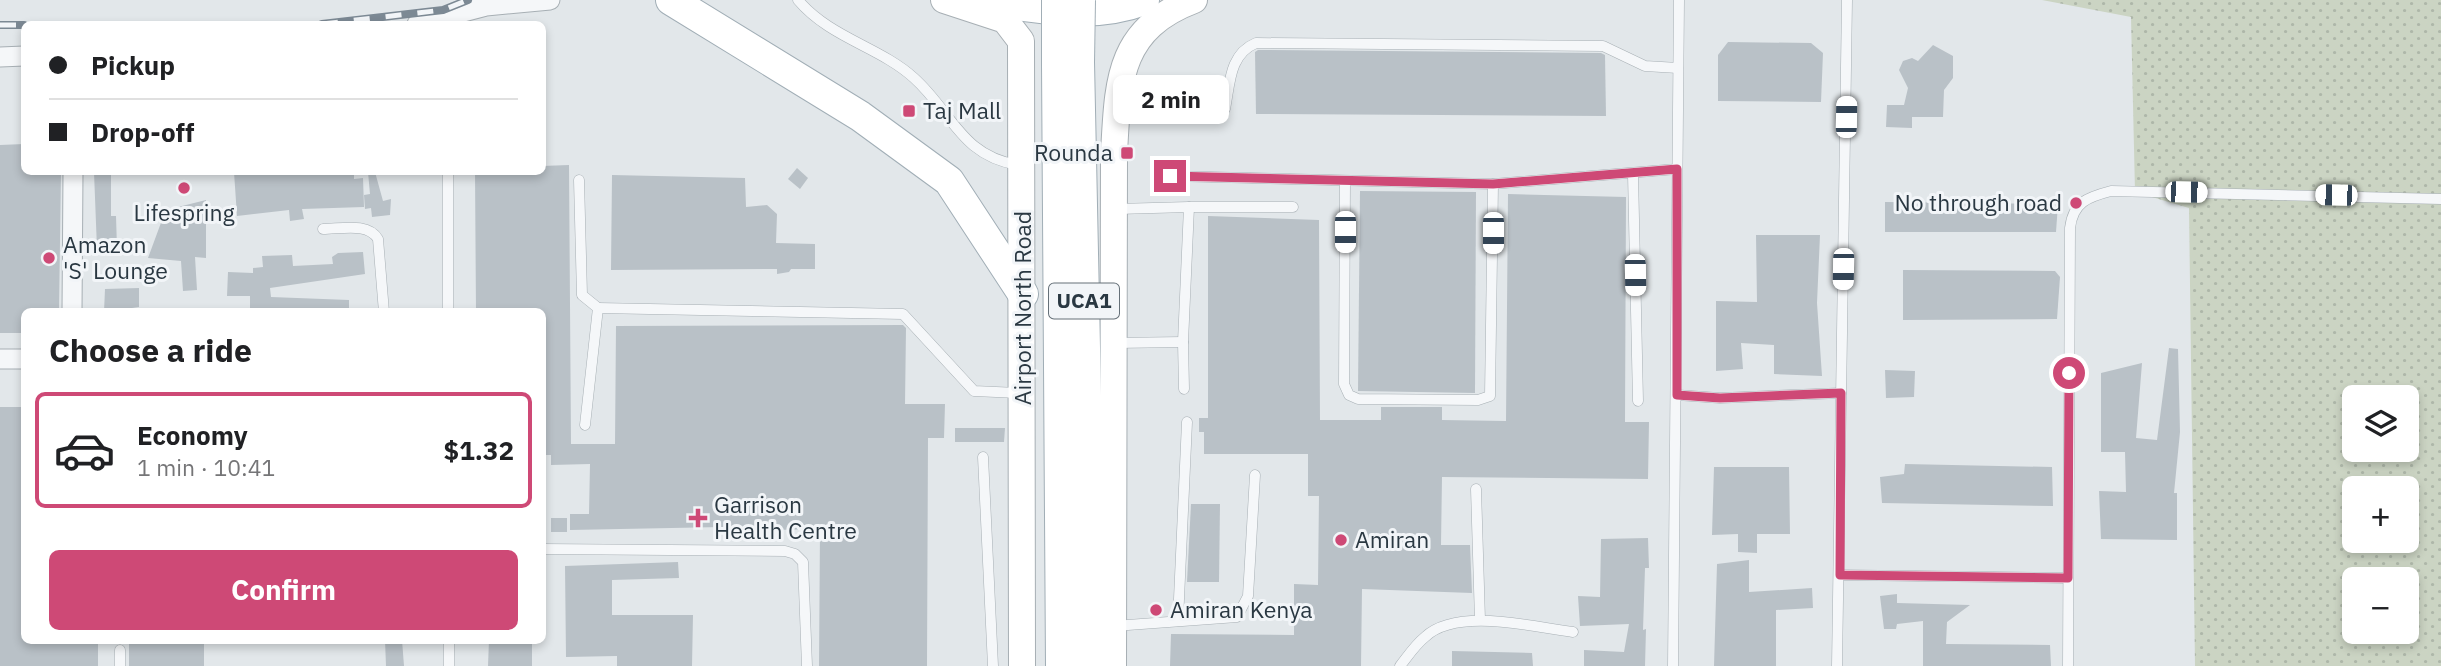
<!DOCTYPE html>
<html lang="en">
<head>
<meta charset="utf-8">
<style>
	:root { --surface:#fff; --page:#f6f6f6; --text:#202124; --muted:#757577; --line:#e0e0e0; --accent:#ce4976 }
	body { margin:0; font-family:"IBM Plex Sans",sans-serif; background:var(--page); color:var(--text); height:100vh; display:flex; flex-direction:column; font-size:26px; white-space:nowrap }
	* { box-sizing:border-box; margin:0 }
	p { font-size:23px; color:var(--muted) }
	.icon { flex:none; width:38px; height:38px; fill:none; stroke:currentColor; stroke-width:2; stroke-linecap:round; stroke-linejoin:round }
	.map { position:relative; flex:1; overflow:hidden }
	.details { position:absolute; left:21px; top:308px; width:525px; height:336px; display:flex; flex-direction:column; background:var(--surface); border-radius:10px; box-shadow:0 4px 10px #0003 }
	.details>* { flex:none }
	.hud { position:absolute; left:21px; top:21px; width:525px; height:154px; border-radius:10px; box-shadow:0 4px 10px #0003; display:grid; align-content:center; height:154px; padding:0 28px; background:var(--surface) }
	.fabs { position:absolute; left:2342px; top:385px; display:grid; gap:14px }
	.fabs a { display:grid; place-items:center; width:77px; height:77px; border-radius:10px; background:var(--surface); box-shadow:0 4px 10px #0003; font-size:35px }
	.end { position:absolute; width:32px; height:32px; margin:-16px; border:9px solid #ce4976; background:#fff; box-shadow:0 0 0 4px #fff }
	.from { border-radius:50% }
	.bubble { position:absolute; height:49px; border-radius:10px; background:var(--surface); box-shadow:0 4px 10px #0003; font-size:23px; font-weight:700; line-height:49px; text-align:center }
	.car { position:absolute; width:21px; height:42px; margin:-21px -10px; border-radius:9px; box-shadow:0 0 5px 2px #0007; background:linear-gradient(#fff 24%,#345 0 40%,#fff 0 76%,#345 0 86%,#fff 0) }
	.hud b { display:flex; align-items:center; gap:24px; height:66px; font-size:26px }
	.hud b+b { border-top:2px solid var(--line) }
	.hud i { width:18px; height:18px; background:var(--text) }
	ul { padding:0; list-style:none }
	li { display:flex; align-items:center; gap:21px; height:116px; margin:0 14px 10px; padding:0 14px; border:4px solid transparent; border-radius:10px }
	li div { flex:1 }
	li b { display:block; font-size:26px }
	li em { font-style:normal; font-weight:700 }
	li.on { border-color:var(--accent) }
	li>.icon { width:63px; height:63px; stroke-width:1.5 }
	h2 { padding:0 28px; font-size:32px; line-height:84px }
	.action { display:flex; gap:14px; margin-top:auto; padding:14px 28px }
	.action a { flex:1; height:80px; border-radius:10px; background:var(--accent); color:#fff; font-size:28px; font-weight:700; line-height:80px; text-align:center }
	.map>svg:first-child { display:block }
	.grass { fill:url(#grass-dots); fill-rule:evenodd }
	.building { fill:#b9c1c7 }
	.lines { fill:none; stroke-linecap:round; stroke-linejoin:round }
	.lane-casing { stroke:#a7afb4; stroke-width:11 }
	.street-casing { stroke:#a7afb4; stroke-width:21 }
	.secondary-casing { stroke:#a7afb4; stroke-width:28 }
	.primary-casing { stroke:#a1aeb6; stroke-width:32 }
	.lane { stroke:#f5f7f9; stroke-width:10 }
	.street { stroke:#f5f7f9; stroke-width:19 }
	.secondary { stroke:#fff; stroke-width:26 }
	.primary { stroke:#fff; stroke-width:30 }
	.rail-casing { stroke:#7c8994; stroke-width:8 }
	.rail { stroke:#f2f5f8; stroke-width:5; stroke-dasharray:16; stroke-linecap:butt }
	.primary-bridge-casing { stroke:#a1aeb6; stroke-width:32; stroke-linecap:butt }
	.primary-bridge { stroke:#fff; stroke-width:30 }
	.route { stroke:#ce4976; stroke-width:9 }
	.poi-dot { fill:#ce4976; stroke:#f2f5f8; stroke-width:2.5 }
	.labels { text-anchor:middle; stroke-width:6; stroke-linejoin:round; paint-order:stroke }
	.shield { fill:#f2f5f8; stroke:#667179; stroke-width:2 }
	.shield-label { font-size:21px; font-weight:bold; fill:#2a3842 }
	.poi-label { font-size:23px; fill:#2a3842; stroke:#f2f5f8; text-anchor:start }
	.street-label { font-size:23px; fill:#2a3842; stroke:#f2f5f8 }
</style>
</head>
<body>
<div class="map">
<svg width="2441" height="666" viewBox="0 0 2441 666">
	<defs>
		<pattern id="grass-dots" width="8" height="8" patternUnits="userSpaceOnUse" patternTransform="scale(1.75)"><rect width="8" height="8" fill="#cbd4c3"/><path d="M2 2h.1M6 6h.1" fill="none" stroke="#aeb7a9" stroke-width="1.8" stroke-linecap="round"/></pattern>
	</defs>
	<rect width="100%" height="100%" fill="#e2e7ea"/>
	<path class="grass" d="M2042 0H2441V666H2195L2189 208 2135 192 2131 17ZM2354 397H2406V450H2354ZM2354 488H2406V541H2354ZM2354 579H2406V632H2354Z"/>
	<g class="building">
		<polygon points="1728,42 1811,43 1823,53 1821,102 1718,101 1718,55"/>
		<polygon points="1933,45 1953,56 1953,78 1944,90 1943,117 1912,117 1912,128 1886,127 1887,105 1904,105 1908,88 1899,70 1903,61 1912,58 1918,61"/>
		<polygon points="1258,50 1601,53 1605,55 1606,116 1256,114 1255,52"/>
		<polygon points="24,144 24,172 61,172 59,312 24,312 24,333 0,333 0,145"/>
		<polygon points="569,165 571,444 615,444 616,326 903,325 906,328 905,404 945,404 944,438 928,438 927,666 819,666 820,529 722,531 722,527 570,530 570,514 589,514 590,464 551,465 551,455 543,455 542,312 476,312 475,172 542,172 542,166"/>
		<polygon points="797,168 808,178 800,189 788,179"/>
		<polygon points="94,172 111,172 111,216 116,216 117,248 97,249"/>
		<polygon points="234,172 354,172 354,179 363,178 364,207 302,209 304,219 290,221 289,210 237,216"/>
		<polygon points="368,172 375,172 383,201 391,199 390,215 372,217 371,208 365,209 364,195 370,194"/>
		<polygon points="612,175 745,178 746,207 767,205 777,214 776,243 815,244 815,269 791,269 789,272 777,274 777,269 611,270"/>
		<polygon points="1360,191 1476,192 1475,393 1358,391"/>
		<polygon points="1508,194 1626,197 1625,422 1649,422 1648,479 1442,477 1441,545 1470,545 1472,593 1362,589 1361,666 1170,666 1171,634 1294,635 1294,584 1318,585 1319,496 1308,496 1308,454 1204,454 1204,432 1199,432 1199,418 1208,418 1208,216 1319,220 1320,420 1381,420 1381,407 1442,407 1442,420 1506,421"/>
		<polygon points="206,200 206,258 195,257 197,290 183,291 181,261 148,258 162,220 178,207"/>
		<polygon points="1885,202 2058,204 2056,232 1885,232"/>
		<polygon points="1756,235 1820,235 1817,303 1822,376 1774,374 1774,345 1741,343 1743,369 1716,371 1716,301 1757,302"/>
		<polygon points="363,252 365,274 270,288 271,297 349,300 349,312 250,310 250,296 227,296 228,272 253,273 253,268 263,267 262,256 292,255 293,266 333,264 332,257 338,253"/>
		<polygon points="1903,270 2055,271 2060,277 2057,319 1903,320"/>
		<polygon points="139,288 139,307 104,312 105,289"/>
		<polygon points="2169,348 2178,349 2180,432 2174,493 2177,493 2177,540 2101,539 2099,491 2126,492 2125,452 2101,452 2101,373 2142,363 2136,438 2157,440"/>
		<polygon points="1885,370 1915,371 1914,397 1886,398"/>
		<polygon points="0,407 24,407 24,640 98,640 98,666 0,666"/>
		<polygon points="955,428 1005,428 1004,442 955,442"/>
		<polygon points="1905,464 2052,467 2053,506 1882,503 1880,477 1904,474"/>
		<polygon points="1714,467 1789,467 1790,534 1757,534 1757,553 1738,552 1738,534 1712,535"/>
		<polygon points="1191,504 1220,504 1219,582 1187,582"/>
		<rect x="551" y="518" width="16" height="14"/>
		<polygon points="1648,538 1649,568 1645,568 1643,630 1646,629 1645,666 1584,666 1584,650 1624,652 1629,624 1580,626 1578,596 1600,597 1601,539"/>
		<polygon points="1749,560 1749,592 1812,588 1813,608 1776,610 1776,666 1714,666 1717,564"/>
		<polygon points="678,562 679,578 612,580 612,615 693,615 692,666 617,666 617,656 566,657 565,566"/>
		<polygon points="1897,594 1897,603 1970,605 1947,622 1946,644 2050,645 2051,666 1923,666 1923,621 1897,624 1896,629 1884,629 1880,596"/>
		<rect x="129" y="640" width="75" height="26"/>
		<polygon points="385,640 402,640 404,666 386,666"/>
		<polygon points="489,640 532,640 532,666 488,666"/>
		<polygon points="1452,651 1532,653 1533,666 1452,666"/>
	</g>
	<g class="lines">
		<g class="lane-casing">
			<g id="lane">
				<path d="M798 0C830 38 880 47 914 78 952 112 961 156 1018 165"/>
				<path d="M1225 109C1230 84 1229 54 1256 43L1603 46 1645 66 1678 68"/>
				<polyline points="1633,174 1638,401"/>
				<polyline points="1170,176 1493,184 1677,169"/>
				<polyline points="579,180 582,295 598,308 585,425"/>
				<polyline points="1345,181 1344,384 1349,395 1358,399 1478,400 1490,396 1493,184"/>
				<polyline points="1189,207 1293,207"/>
				<polyline points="1117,209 1189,207 1183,342 1184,389"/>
				<path d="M323 229C341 229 368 222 378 239L384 312"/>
				<polyline points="598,308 903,314 974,391 1019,393"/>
				<polyline points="448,312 448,172"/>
				<polyline points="1114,343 1183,342"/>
				<polyline points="1677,395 1720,398 1841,393"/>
				<polyline points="983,457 993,666"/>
				<polyline points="1476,489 1480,620"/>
				<polyline points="542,549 785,551 795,554 803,562 807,666"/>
				<polyline points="1840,575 2068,578"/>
				<polyline points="1178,621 1187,422"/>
				<polyline points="1114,626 1237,617 1248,596 1255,475"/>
				<polyline points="449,640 449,666"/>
				<polyline points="120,650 120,666"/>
				<path d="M1400 666C1408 656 1415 645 1425 637 1457 607 1533 627 1573 632"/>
				<polyline points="1673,666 1679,0"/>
				<polyline points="1837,666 1847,0"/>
				<path d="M2068 666 2070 228C2073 202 2088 197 2111 191L2441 199"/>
			</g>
		</g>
		<g class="street-casing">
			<g id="street">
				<polyline points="417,24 486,6 550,0"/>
				<polyline points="0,57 24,56"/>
				<polyline points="72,312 73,172"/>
				<polyline points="0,359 24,359"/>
			</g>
		</g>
		<g class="secondary-casing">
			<g id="secondary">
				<polyline points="944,0 1005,20 1021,41 1022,666"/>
				<path d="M1113 666 1114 153C1118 83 1117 29 1194 0"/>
			</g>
		</g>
		<g class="primary-casing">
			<g id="primary">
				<polyline points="671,0 860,116 949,181 1023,294"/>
				<path d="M984 0C1038 8 1091 20 1144 0"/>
				<polyline points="1079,62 1089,539 1089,666"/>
				<polyline points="1057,64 1061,666"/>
			</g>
		</g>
		<use href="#lane" class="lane"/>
		<use href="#street" class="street"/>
		<use href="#secondary" class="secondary"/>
		<use href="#primary" class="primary"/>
		<g class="rail-casing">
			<g id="rail">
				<polyline points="322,24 443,10 468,0"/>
				<polyline points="0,25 24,25"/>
			</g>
		</g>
		<use href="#rail" class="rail"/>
		<g class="primary-bridge-casing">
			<g id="primary-bridge">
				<polyline points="1079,62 1080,0"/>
				<polyline points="1057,64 1057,0"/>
			</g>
		</g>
		<use href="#primary-bridge" class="primary-bridge"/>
	</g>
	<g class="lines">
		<polyline class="route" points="1170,176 1493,184 1677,169 1677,395 1720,398 1841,393 1840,575 2068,578 2069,373"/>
	</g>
	<g class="poi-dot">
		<rect x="902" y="104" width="14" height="14" rx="3.5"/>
		<rect x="1120" y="146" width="14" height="14" rx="3.5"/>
		<circle cx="184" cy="188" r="7"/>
		<circle cx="2076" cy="203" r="7"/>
		<circle cx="49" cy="258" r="7"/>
		<path d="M694.5 507.5h7v7h7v7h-7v7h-7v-7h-7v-7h7z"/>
		<circle cx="1341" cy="540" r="7"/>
		<circle cx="1156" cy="610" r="7"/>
	</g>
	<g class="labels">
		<rect class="shield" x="1049" y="283.5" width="70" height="35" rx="5"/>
		<g class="shield-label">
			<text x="1084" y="308">UCA1</text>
		</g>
		<g class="poi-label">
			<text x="923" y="119">Taj Mall</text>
			<text x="1113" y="161" text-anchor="end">Rounda</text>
			<text x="2062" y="211" text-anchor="end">No through road</text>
			<text x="184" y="221" text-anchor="middle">Lifespring</text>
			<text x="63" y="253">Amazon<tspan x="63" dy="26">'S' Lounge</tspan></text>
			<text x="714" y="513">Garrison<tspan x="714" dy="26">Health Centre</tspan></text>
			<text x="1355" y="548">Amiran</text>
			<text x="1170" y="618">Amiran Kenya</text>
		</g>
		<g class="street-label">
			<text transform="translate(1023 308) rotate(-90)" y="8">Airport North Road</text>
		</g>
	</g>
</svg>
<div class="fabs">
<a><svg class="icon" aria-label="layers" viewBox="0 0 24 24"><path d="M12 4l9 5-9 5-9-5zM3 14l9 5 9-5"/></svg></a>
<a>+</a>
<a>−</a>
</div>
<i class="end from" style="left:2069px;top:373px"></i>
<i class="end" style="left:1170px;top:176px"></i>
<div class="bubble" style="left:1113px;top:75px;width:116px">2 min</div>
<i class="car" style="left:1846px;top:117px;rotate:1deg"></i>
<i class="car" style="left:2186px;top:192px;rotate:91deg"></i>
<i class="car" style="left:2336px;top:195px;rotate:271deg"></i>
<i class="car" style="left:1345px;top:232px;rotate:180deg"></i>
<i class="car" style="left:1493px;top:233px;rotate:180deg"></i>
<i class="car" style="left:1843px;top:269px;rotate:181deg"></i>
<i class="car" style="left:1635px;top:275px;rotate:179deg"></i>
<div class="hud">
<b><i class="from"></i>Pickup</b>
<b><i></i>Drop-off</b>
</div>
<section class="details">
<h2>Choose a ride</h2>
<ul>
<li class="on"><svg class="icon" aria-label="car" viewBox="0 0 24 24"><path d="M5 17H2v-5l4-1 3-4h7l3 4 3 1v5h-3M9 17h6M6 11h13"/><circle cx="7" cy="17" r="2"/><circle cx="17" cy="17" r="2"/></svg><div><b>Economy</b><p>1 min · 10:41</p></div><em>$1.32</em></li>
</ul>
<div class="action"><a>Confirm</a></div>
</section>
</div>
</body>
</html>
